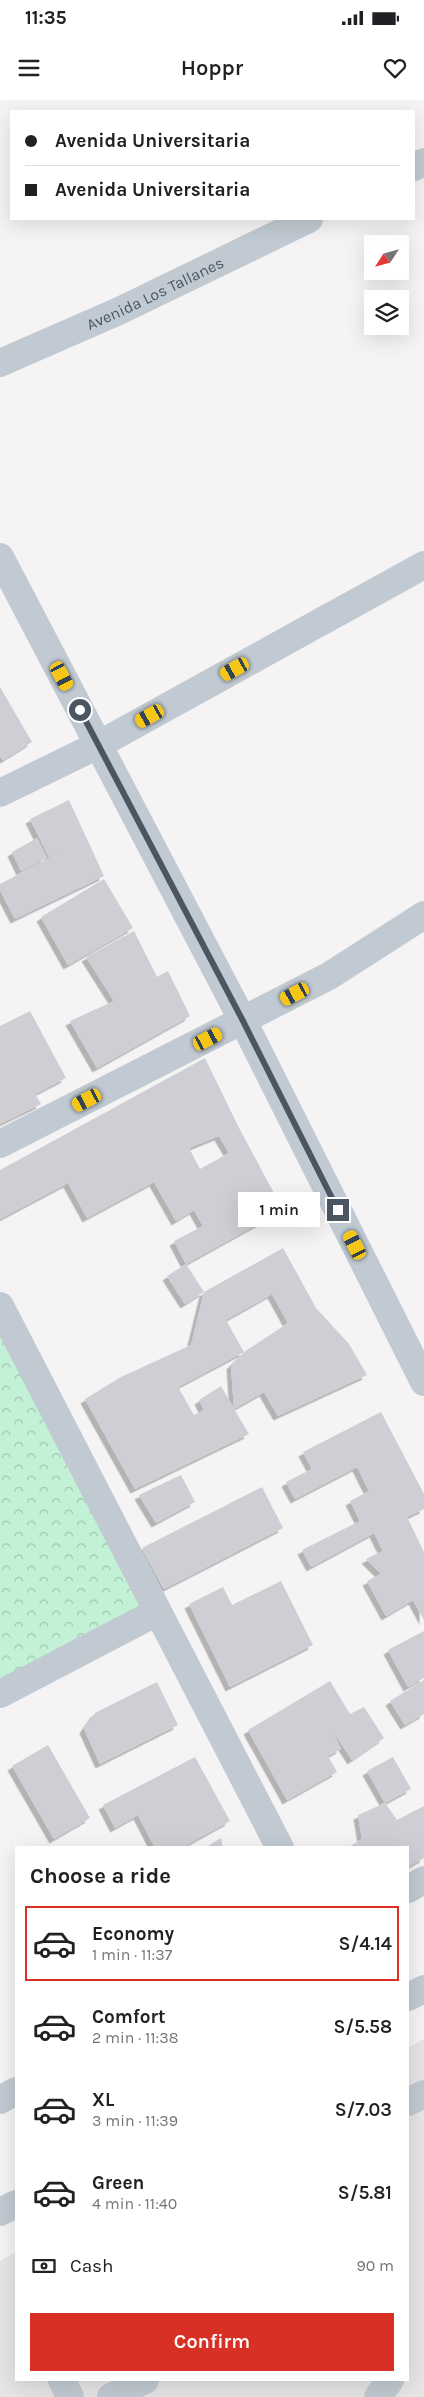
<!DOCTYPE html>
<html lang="en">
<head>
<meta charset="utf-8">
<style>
	:root { --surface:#fff; --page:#f2f2f2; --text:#202124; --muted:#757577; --line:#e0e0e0; --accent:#d93025 }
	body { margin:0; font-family:Karla,sans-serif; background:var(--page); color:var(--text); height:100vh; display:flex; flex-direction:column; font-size:19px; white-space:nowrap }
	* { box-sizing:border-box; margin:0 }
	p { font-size:16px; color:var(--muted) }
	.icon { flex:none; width:28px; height:28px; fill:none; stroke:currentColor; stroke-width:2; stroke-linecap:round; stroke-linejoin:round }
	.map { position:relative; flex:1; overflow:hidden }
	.side { position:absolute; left:15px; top:1746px; width:394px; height:535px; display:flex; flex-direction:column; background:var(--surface); border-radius:0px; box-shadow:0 5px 20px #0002 }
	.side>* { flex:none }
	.guide { position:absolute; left:10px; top:10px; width:405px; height:110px; border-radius:0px; box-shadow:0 5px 20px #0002; display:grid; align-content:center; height:110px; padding:0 15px; background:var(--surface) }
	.needle { width:32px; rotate:234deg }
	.tools { position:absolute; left:364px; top:135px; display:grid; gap:10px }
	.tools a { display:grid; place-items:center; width:45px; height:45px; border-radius:0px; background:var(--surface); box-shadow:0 5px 20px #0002; font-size:25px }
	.end { position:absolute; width:22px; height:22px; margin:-11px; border:6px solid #4a5661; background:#fff; box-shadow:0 0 0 2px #fff }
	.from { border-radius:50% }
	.bubble { position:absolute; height:35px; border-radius:0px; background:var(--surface); box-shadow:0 5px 20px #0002; font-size:16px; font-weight:600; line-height:35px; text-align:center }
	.car { position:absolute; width:15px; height:30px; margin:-15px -8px; border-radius:6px; box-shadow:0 0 4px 1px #0007; background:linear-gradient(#f5c518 24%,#345 0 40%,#f5c518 0 76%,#345 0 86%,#f5c518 0) }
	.guide b { display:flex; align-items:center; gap:18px; height:48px; font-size:19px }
	.guide b+b { border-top:1px solid var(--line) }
	.guide i { width:12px; height:12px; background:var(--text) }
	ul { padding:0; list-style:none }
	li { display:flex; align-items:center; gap:15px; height:75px; margin:0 10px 8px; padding:0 5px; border:2px solid transparent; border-radius:0px }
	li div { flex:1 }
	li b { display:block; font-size:19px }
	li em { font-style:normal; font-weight:600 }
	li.selected { border-color:var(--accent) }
	li>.icon { width:45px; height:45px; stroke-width:1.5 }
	h2 { padding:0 15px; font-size:22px; line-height:60px }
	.pay { display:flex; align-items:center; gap:12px; height:55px; padding:0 15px; font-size:19px }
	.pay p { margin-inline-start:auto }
	.button { display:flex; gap:10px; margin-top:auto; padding:10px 15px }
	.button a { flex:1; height:58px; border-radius:0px; background:var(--accent); color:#fff; font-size:20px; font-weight:600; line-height:58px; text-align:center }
	.status { display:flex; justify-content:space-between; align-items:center; height:35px; padding:0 25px; background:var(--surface); direction:ltr }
	.status svg { height:14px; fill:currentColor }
	header { display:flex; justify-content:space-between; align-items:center; height:65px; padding:0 15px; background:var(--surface); font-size:22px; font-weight:600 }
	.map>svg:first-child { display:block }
	.education { fill:#e6e4e5 }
	.forest { fill:url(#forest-crowns) }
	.building { fill:#cdcfd5; fill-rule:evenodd; filter:url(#shadow) }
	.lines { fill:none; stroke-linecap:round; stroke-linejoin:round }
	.minor { stroke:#c1cad2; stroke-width:28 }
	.route { stroke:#4a5661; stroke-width:6 }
	.labels { text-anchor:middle; stroke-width:4; stroke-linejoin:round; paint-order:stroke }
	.street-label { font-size:16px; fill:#4a5661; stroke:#fff }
</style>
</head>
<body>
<div class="status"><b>11:35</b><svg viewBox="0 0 49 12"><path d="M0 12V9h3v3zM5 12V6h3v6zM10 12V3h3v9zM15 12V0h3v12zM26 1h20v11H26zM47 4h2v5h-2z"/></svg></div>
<header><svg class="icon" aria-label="menu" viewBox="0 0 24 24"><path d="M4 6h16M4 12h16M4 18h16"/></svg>Hoppr<svg class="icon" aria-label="heart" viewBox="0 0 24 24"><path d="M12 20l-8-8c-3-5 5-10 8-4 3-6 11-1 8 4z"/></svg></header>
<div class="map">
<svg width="424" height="2297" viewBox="0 0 424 2297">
	<defs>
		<pattern id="forest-crowns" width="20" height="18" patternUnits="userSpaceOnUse" patternTransform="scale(1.25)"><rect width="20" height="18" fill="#c3f1d5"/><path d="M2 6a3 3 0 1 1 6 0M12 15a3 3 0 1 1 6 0" fill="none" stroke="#a0c6b0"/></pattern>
		<filter id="shadow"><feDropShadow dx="-4.5" dy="4.5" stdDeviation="0" flood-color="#0004"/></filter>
	</defs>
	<rect width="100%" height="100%" fill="#f5f3f3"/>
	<polygon class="education" points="424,1939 424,2297 0,2297 0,2161 16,2152 16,2280 408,2280 408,1948"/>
	<polygon class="forest" points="0,1206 157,1512 0,1594"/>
	<g class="building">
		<polygon points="0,587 32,642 3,660 0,656 0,611 7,607 0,610"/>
		<polygon points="69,700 104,776 15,819 0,790 0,784 74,745 49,757 30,719"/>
		<polygon points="37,738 47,758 21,771 12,752"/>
		<polygon points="104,779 133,828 68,865 41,817"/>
		<polygon points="134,831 157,877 168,871 190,916 97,968 70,921 114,901 86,857"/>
		<polygon points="30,911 66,978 35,994 41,1004 0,1024 0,926"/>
		<path d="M205 958 238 1026 283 1110 186 1164 174 1141 203 1126 194 1110 176 1121 154 1082 87 1118 68 1083 0 1119V1070ZM219 1036 229 1053 200 1069 189 1048Z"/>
		<polygon points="283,1148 316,1208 349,1244 367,1275 278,1316 264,1292 234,1309 231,1265 244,1252 288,1223 272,1194 226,1220 244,1252 178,1287 194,1315 204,1310 199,1300 221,1286 234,1309 249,1334 135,1389 85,1299 121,1277 191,1245 204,1192"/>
		<polygon points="186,1164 204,1192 185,1204 167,1176"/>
		<polygon points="381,1312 424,1394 424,1409 407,1417 424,1452 424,1520 413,1500 386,1516 367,1481 381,1474 366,1459 383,1451 374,1433 311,1467 302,1450 360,1421 350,1401 369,1391 357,1367 295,1399 286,1382 312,1369 303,1352"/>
		<polygon points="181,1375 195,1402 156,1423 139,1395"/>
		<polygon points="262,1387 283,1428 164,1489 142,1448"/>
		<polygon points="281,1481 313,1545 230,1587 189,1504 223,1487 232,1505"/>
		<polygon points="424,1531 424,1578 408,1587 388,1550"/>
		<polygon points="424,1580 424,1614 405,1625 390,1601"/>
		<polygon points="330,1581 350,1614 364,1607 384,1638 352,1660 331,1628 341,1649 328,1656 337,1672 287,1700 248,1630"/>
		<polygon points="157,1582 178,1625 100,1664 84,1629 95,1613"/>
		<polygon points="48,1645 90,1718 54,1739 12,1666"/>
		<polygon points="195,1657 230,1721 181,1748 155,1748 138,1715 115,1728 103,1705"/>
		<polygon points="393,1657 411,1689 385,1703 397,1720 424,1706 424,1758 408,1767 408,1748 347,1748 362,1739 358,1715 385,1703 367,1671"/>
		<polygon points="221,1738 223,1748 205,1748"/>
	</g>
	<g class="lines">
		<g class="minor">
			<polyline points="414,67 424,62"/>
			<path id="s1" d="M0 263 119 211 309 119"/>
			<polyline points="0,457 243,921 424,1282"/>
			<polyline points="0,693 98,645 424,465"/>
			<polyline points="0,1044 329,876 424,815"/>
			<polyline points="0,1206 280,1748"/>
			<polyline points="0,1594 157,1512"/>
			<polyline points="408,1789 424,1780"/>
			<polyline points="408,1897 424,1889"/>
			<polyline points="0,2000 16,1991"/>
			<polyline points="408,2002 424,1994"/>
			<polyline points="0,2112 16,2104"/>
			<polyline points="62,2280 70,2297"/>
			<polyline points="111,2297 145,2280"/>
			<polyline points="378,2297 390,2280"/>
		</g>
	</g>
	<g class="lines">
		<polyline class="route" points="80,610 243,921 338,1110"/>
	</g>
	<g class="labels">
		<g class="street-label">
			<text dy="6" stroke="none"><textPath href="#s1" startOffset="170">Avenida Los Tallanes</textPath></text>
		</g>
	</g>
</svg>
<div class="tools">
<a><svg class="needle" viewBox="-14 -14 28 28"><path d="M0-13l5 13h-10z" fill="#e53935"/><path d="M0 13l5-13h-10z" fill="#757577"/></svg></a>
<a><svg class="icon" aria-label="layers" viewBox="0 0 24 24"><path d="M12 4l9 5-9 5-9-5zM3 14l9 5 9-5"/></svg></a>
</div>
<i class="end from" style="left:80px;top:610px"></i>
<i class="end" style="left:338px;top:1110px"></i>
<div class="bubble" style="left:238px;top:1092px;width:82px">1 min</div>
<i class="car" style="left:235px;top:569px;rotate:241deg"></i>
<i class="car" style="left:62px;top:576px;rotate:152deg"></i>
<i class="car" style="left:150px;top:616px;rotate:241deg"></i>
<i class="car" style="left:295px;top:894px;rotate:242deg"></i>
<i class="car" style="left:208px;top:939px;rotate:63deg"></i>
<i class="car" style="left:87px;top:1000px;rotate:243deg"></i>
<i class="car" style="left:355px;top:1145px;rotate:333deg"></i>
<div class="guide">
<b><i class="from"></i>Avenida Universitaria</b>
<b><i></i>Avenida Universitaria</b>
</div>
<section class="side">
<h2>Choose a ride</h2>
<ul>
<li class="selected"><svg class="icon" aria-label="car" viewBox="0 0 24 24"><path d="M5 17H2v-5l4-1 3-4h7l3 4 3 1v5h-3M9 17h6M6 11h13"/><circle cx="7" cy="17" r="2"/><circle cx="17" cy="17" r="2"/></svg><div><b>Economy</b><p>1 min · 11:37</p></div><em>S/4.14</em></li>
<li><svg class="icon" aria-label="car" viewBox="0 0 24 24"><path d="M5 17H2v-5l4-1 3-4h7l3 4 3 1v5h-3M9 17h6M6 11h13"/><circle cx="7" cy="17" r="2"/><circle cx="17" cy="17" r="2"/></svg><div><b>Comfort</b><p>2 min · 11:38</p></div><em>S/5.58</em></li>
<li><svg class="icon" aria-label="car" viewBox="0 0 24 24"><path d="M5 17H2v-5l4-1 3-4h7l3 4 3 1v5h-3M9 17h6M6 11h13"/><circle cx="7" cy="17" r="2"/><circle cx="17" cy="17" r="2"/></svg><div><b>XL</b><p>3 min · 11:39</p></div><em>S/7.03</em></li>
<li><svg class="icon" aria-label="car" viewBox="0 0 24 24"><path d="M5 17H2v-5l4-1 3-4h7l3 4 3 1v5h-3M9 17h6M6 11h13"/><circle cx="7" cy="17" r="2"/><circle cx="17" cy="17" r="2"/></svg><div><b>Green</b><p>4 min · 11:40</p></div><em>S/5.81</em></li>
</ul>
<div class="pay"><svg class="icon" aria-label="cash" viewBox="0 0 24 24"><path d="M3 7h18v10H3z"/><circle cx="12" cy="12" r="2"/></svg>Cash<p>90 m</p></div>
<div class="button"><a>Confirm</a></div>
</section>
</div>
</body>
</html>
